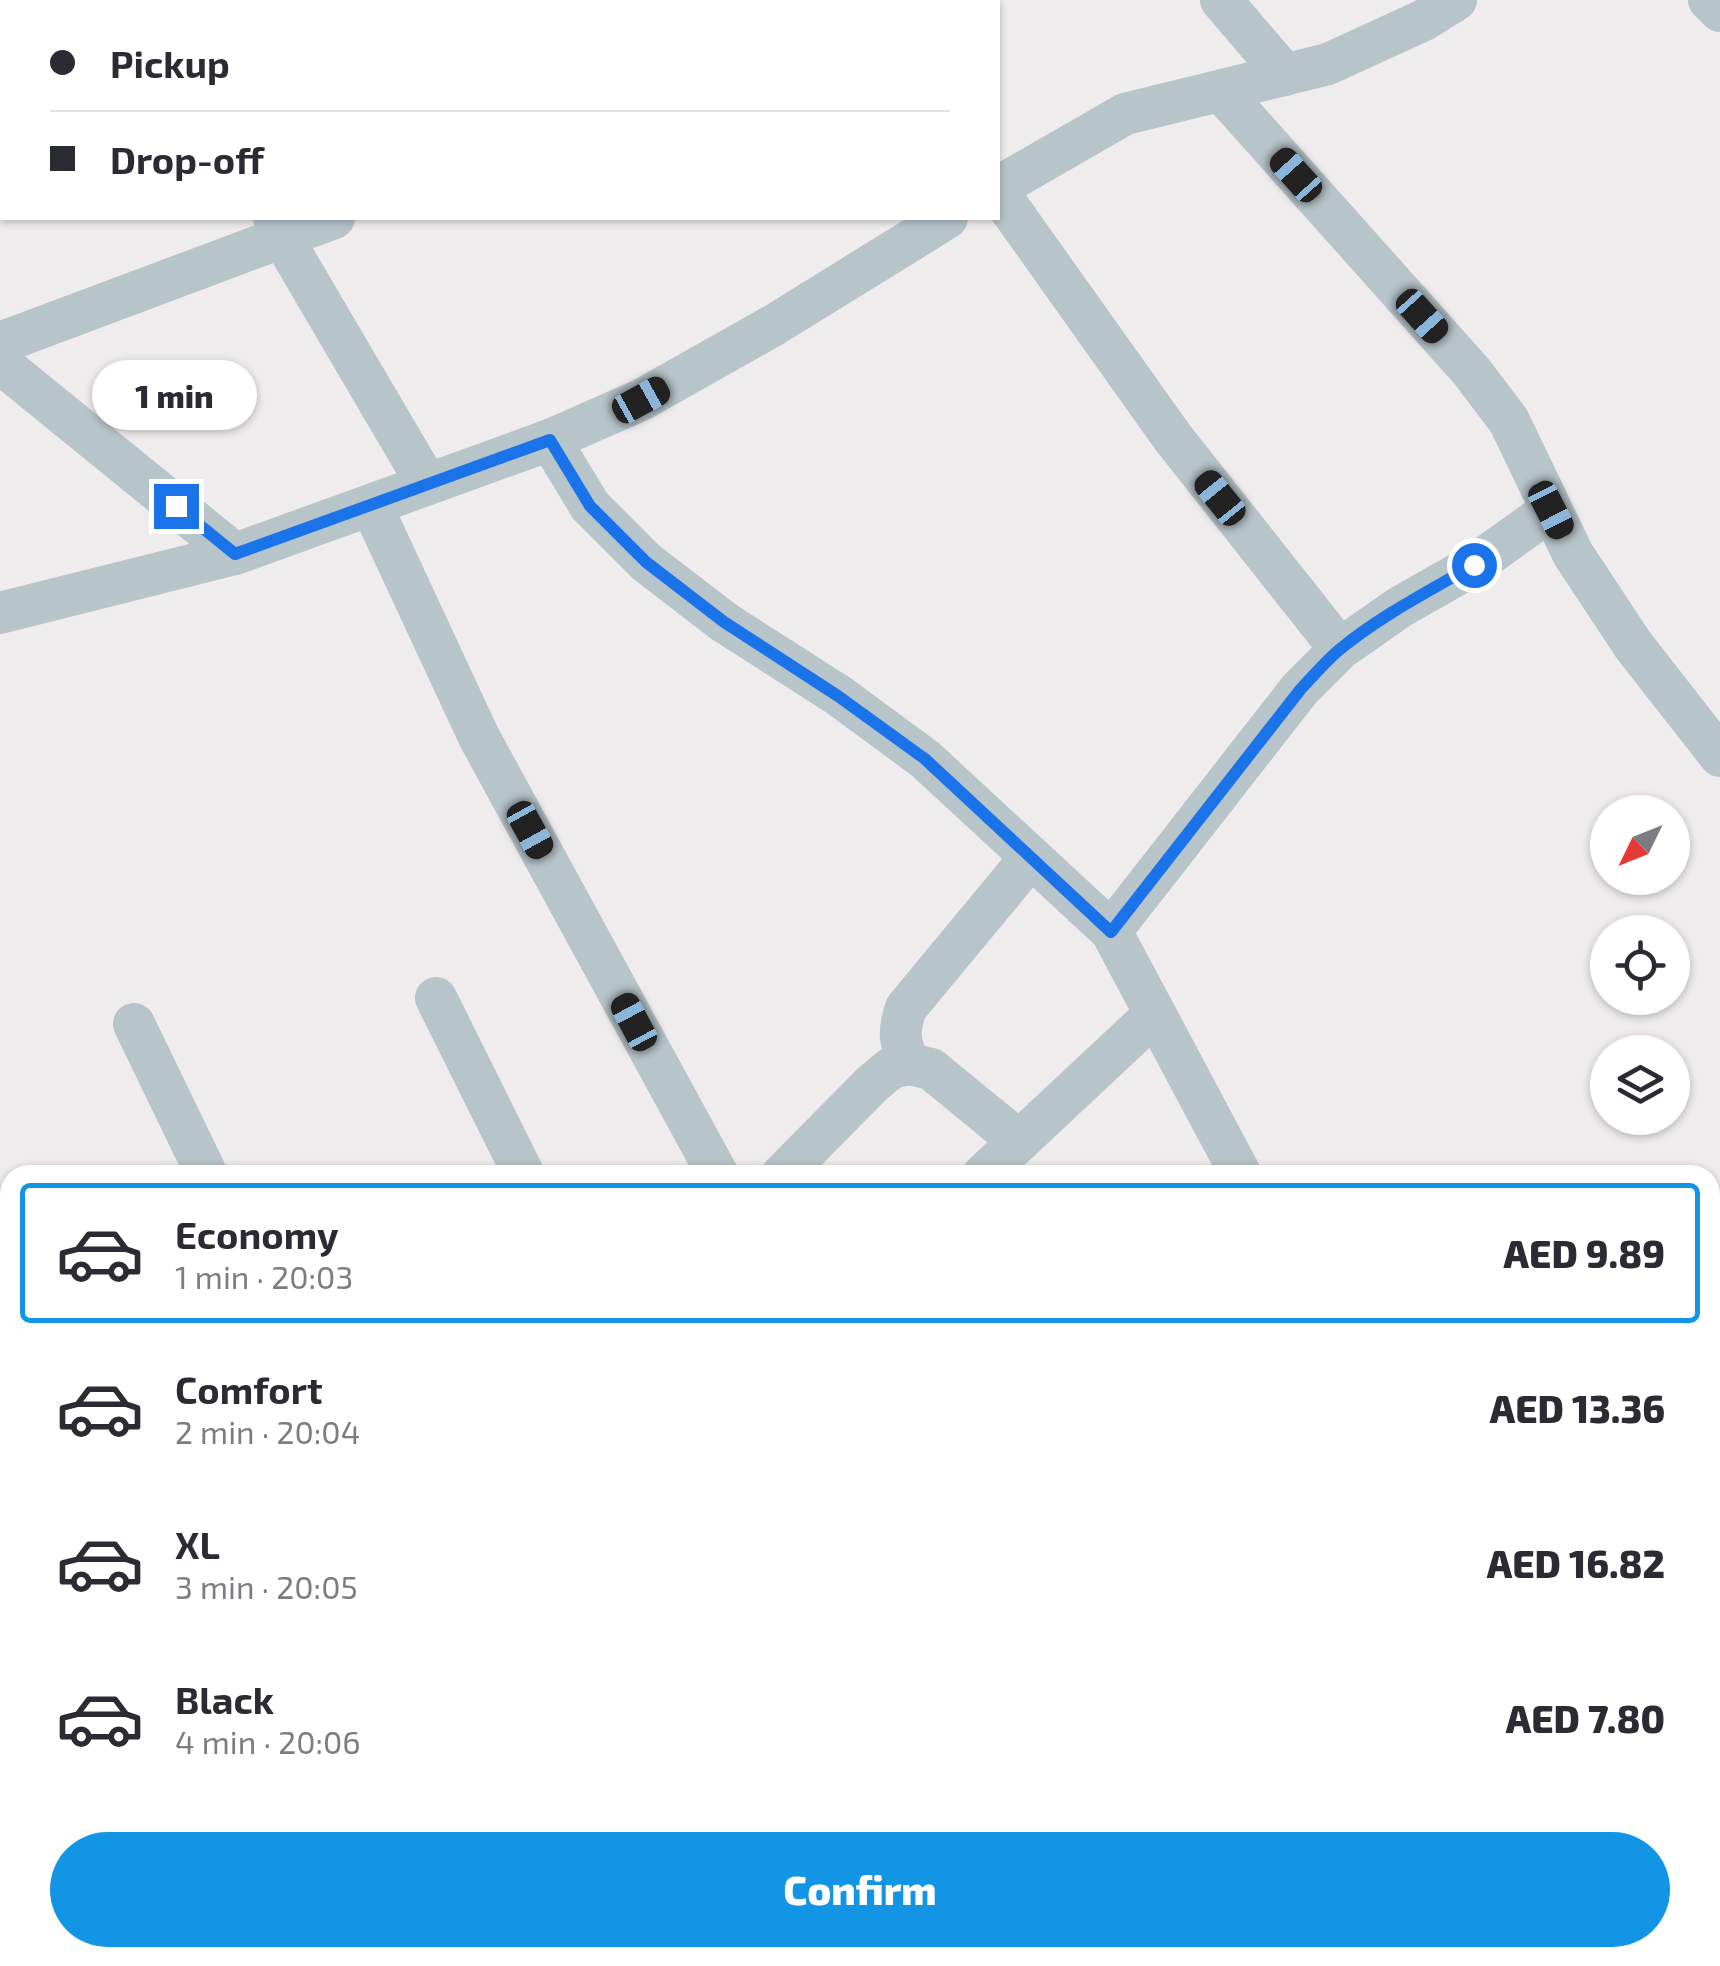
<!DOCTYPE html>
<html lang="en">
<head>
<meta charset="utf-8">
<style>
	:root { --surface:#fff; --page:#f7f7f7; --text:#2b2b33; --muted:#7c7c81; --line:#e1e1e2; --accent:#1195e4 }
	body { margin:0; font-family:"Exo 2",sans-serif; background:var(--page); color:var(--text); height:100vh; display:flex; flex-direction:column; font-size:38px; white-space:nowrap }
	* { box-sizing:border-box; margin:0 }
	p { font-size:32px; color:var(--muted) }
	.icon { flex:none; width:55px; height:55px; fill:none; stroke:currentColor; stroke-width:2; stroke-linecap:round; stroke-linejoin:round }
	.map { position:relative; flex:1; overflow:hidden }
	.drawer { position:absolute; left:0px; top:1165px; width:1720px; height:802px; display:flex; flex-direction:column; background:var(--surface); border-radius:30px 30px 0 0; box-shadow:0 2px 8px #0004 }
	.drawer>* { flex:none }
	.top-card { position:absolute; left:0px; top:0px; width:1000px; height:220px; box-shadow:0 2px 8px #0004; display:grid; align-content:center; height:220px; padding:0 50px; background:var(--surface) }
	.needle { width:65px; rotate:227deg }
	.tools { position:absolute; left:1590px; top:795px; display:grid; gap:20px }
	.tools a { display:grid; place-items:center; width:100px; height:100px; border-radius:50%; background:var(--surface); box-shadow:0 2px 8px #0004; font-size:50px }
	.end { position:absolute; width:45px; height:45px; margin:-22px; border:12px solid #1a73e8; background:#fff; box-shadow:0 0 0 5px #fff }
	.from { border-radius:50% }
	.bubble { position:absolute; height:70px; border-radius:35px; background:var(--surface); box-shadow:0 2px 8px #0004; font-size:32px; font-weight:800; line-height:70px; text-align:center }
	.car { position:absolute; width:30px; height:60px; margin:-30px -15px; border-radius:12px; box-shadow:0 0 8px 2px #0007; background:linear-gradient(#222 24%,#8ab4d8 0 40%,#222 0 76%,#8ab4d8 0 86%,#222 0) }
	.top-card b { display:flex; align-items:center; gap:35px; height:95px; font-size:38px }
	.top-card b+b { border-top:2px solid var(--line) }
	.top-card i { width:25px; height:25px; background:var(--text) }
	ul { padding:18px 0 0; list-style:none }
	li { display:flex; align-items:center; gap:30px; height:140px; margin:0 20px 15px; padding:0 30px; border:5px solid transparent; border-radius:10px }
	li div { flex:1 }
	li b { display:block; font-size:38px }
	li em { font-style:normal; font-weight:800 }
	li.current { border-color:var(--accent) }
	li>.icon { width:90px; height:90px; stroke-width:1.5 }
	.cta { display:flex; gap:20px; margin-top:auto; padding:20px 50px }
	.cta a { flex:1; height:115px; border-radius:60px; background:var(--accent); color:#fff; font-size:40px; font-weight:800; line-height:115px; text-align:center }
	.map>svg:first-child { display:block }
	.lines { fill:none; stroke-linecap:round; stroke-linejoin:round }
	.minor { stroke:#b7c4ca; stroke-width:42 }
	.secondary { stroke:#b8c9d2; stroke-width:55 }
	.route { stroke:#1a73e8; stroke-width:12 }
</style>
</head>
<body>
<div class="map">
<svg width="1720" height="1966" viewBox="0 0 1720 1966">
	<rect width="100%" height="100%" fill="#efeced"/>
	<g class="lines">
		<g class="minor">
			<polyline points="175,0 176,2"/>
			<polyline points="799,0 801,2"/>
			<polyline points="1221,0 1285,75"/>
			<polyline points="1709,0 1720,11"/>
			<polyline points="103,2 107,0"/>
			<polyline points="916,2 925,0"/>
			<polyline points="0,72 2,70"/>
			<polyline points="1221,91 1472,372 1509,421 1573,554 1633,645 1720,756"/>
			<polyline points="998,187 1125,114 1328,64 1424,20 1456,0"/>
			<polyline points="998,192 1173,438 1340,649"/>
			<polyline points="274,218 282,237 427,484"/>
			<polyline points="0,343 334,218"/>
			<polyline points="0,363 235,554"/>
			<polyline points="550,440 590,506 646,562 724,622 838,695 925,759 1111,931 1241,1175"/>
			<polyline points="371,505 479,737 718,1175"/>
			<polyline points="0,613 235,554 550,440 641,400 774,325 947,218"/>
			<polyline points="1111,931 1300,689 1340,649 1400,607 1474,565 1551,510"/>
			<polyline points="436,998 524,1175"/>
			<polyline points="134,1024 207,1175"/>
			<path d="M910 1064C899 1043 898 1031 906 1008L1031 857"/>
			<polyline points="782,1175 872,1084 891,1068 910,1064 931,1069 1019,1141"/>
			<polyline points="983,1175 1154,1015"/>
			<polyline points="0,1480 10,1487"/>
			<polyline points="0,1810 10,1816"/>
		</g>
		<g class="secondary">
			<polyline points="1710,1551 1720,1548"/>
			<polyline points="1710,1635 1720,1633"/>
			<polyline points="210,1966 242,1958"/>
			<polyline points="480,1966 511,1958"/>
		</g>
	</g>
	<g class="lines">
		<path class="route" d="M176 506 235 554 550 440 590 506 646 562 724 622 838 696 925 759 1111 932 1300 690C1313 676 1325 662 1339 650 1380 616 1429 591 1474 565"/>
	</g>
</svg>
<div class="tools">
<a><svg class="needle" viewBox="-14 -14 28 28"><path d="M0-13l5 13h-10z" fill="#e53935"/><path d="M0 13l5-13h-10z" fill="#7c7c81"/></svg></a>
<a><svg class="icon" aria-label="locate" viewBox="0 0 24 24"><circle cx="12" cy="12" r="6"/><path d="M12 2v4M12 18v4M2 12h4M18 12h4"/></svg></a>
<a><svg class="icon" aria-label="layers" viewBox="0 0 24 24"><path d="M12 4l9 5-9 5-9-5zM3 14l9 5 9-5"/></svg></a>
</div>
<i class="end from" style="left:1474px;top:565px"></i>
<i class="end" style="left:176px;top:506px"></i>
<div class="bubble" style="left:92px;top:360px;width:165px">1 min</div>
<i class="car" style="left:1296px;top:175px;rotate:318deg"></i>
<i class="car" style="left:1422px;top:316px;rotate:138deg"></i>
<i class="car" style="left:641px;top:400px;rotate:61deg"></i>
<i class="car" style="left:1220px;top:498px;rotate:321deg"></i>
<i class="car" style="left:1551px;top:510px;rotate:153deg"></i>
<i class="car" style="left:530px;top:830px;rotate:151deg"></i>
<i class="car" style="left:634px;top:1022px;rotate:332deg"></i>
<div class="top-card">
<b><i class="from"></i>Pickup</b>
<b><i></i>Drop-off</b>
</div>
<section class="drawer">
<ul>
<li class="current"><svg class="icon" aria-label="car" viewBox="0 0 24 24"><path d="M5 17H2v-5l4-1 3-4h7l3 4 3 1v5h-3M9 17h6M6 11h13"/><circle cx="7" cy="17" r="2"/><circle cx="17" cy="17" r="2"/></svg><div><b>Economy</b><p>1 min · 20:03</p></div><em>AED 9.89</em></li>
<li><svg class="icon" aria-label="car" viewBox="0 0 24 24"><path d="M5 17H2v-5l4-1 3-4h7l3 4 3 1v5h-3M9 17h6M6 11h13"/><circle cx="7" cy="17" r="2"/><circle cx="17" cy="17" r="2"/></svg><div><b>Comfort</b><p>2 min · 20:04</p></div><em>AED 13.36</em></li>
<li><svg class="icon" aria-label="car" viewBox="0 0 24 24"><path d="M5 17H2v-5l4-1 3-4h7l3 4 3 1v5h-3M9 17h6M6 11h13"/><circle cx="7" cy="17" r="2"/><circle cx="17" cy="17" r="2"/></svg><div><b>XL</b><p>3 min · 20:05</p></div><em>AED 16.82</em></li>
<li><svg class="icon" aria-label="car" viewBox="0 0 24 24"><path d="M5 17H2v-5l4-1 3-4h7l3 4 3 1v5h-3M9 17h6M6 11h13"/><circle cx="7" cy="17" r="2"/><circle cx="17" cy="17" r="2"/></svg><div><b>Black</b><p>4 min · 20:06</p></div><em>AED 7.80</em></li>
</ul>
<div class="cta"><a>Confirm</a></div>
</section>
</div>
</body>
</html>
